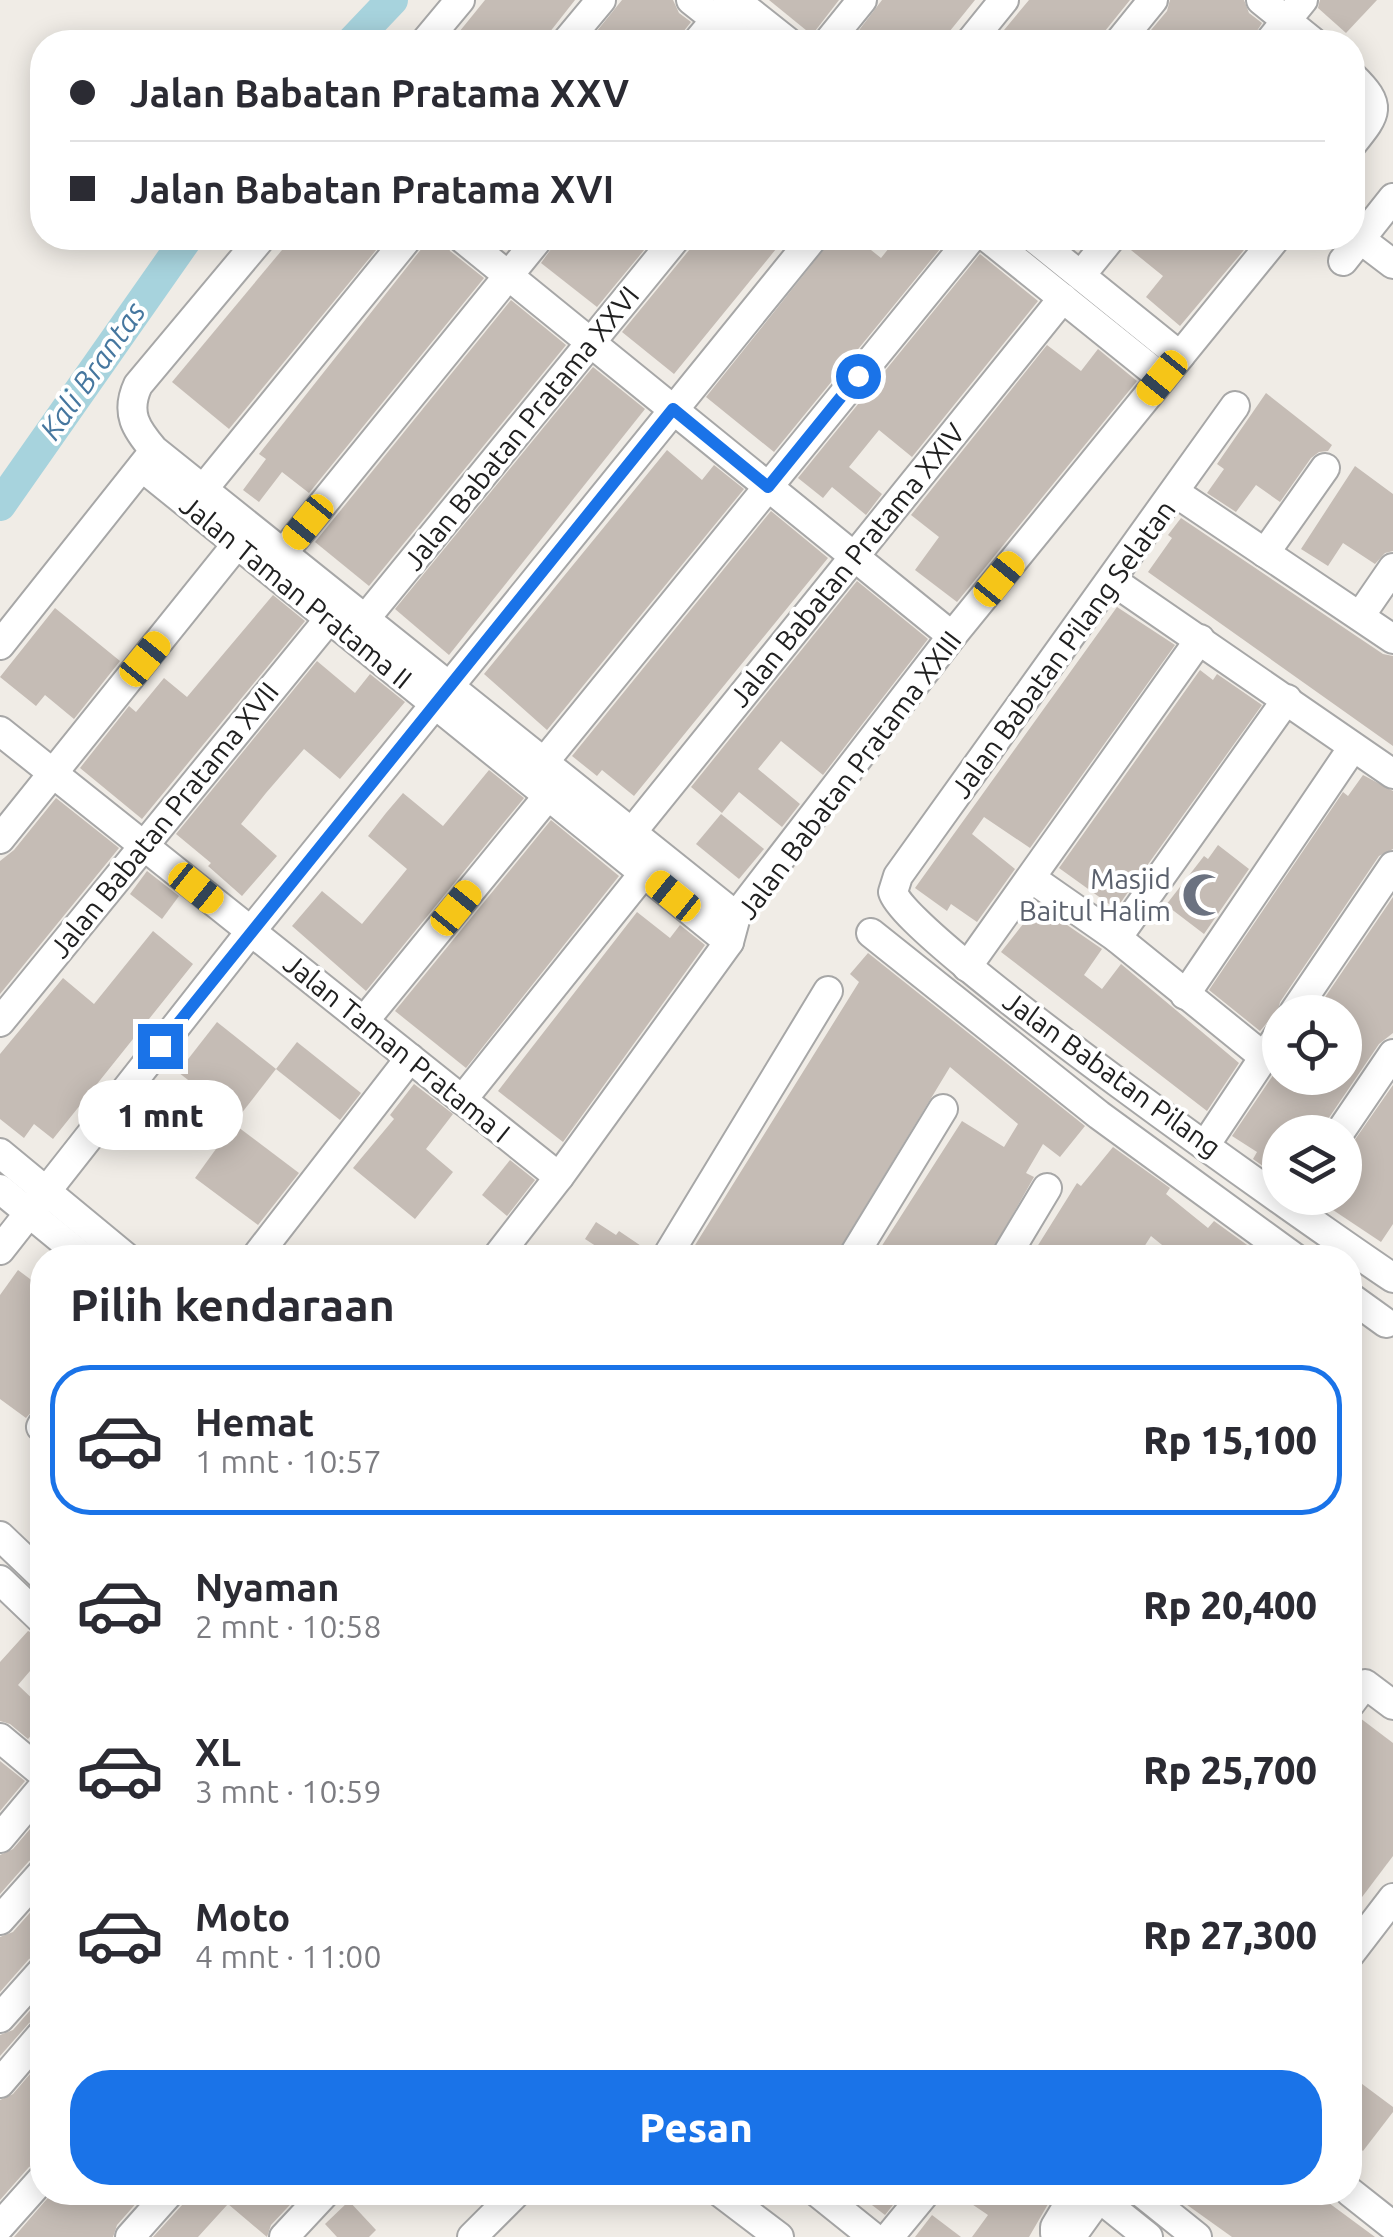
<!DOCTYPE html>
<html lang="id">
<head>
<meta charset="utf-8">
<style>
	:root { --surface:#fff; --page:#f7f7f7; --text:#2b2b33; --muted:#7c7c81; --line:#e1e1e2; --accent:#1a73e8 }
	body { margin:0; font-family:Ubuntu,sans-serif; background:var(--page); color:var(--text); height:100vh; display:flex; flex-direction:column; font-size:38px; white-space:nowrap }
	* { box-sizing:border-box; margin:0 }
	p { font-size:32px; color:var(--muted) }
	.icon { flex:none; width:55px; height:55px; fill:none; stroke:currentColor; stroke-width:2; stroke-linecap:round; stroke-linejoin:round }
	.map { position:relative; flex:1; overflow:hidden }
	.details { position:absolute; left:30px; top:1245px; width:1332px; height:960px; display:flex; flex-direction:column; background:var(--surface); border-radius:40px; box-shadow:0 5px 25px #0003 }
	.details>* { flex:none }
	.hud { position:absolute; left:30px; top:30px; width:1335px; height:220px; border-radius:40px; box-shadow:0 5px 25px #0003; display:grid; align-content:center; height:220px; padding:0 40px; background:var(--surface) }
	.fabs { position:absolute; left:1262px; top:995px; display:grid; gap:20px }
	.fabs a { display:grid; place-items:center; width:100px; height:100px; border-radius:50%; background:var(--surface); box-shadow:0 5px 25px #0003; font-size:50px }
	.end { position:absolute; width:45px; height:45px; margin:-22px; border:12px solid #1a73e8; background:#fff; box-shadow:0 0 0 5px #fff }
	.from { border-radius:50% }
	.bubble { position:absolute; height:70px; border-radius:35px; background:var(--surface); box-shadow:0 5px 25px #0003; font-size:32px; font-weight:800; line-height:70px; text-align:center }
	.car { position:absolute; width:30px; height:60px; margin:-30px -15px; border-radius:12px; box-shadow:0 0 8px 2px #0007; background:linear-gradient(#f5c518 24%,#345 0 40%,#f5c518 0 76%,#345 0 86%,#f5c518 0) }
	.hud b { display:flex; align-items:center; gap:35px; height:95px; font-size:38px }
	.hud b+b { border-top:2px solid var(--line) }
	.hud i { width:25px; height:25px; background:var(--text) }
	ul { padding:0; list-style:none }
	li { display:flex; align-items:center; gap:30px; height:150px; margin:0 20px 15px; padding:0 20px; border:5px solid transparent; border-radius:40px }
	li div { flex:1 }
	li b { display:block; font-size:38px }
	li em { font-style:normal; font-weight:800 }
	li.on { border-color:var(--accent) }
	li>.icon { width:90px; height:90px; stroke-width:1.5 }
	h2 { padding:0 40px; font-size:45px; line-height:120px }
	.action { display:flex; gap:20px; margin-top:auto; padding:20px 40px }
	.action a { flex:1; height:115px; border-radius:40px; background:var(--accent); color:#fff; font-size:40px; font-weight:800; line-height:115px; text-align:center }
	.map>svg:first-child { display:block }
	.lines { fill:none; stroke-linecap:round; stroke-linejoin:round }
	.river { stroke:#a7d3dd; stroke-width:32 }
	.building { fill:#c5bcb5 }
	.minor-casing { stroke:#a7a7a7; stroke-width:32 }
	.minor { stroke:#fff; stroke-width:28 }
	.route { stroke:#1a73e8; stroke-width:12 }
	.labels { text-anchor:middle; stroke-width:8; stroke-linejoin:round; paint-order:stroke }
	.street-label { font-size:28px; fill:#202020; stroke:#fff }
	.worship-label { font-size:28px; fill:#5b616d; stroke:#fff; text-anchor:end }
	.water-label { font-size:30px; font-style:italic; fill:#46779f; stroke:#fff }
</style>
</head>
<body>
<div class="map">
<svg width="1393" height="2237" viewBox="0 0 1393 2237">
	<rect width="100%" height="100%" fill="#f0ece6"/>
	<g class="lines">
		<g class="river">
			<polyline points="352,42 392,0"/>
			<polyline points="0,505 187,238"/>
		</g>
	</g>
	<g class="building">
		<polygon points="485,0 575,0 542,42 451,42"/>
		<polygon points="622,0 673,0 679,13 691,22 675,42 588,42"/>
		<polygon points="769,0 839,0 812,35"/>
		<polygon points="882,0 975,0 941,42 850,42"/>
		<polygon points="1029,0 1130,0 1105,31 1102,42 994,42"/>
		<polygon points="1170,0 1244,0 1249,13 1262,23 1250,42 1141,42 1167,11"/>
		<polygon points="1320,0 1377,0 1346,33 1318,8"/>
		<polygon points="292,238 386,238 229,429 172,382"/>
		<polygon points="430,238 445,238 450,251 484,278 309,493 282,472 259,502 243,490 266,459 259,454"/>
		<polygon points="559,238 654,238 597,307 541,263"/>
		<polygon points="693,238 785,238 674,374 622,332 690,249"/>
		<polygon points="833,238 856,238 881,258 897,238 949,238 774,452 706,397"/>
		<polygon points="1128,238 1254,238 1180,326 1146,297 1163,276 1126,246"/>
		<polygon points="980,254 1038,301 912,457 879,430 849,467 882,494 866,515 832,487 823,498 798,478"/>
		<polygon points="511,300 566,345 369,586 315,542"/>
		<polygon points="1047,345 1081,371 1098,349 1137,381 957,602 915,570 939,537 911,515"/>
		<polygon points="593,367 645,409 449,655 395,609"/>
		<polygon points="1266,393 1332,445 1328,451 1319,452 1311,458 1280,502 1256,485 1236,512 1207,493 1224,469 1217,464"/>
		<polygon points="667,450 702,480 714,465 744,489 547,730 484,674"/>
		<polygon points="1355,466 1393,494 1393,551 1385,553 1375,564 1343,543 1328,566 1301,549"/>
		<polygon points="771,511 828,558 634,796 602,770 597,776 572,756"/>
		<polygon points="1181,518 1383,654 1393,656 1393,746 1148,572 1172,538 1168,535"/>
		<polygon points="857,581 928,639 823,775 781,741 758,769 800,804 782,827 739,792 722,813 691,787"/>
		<polygon points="273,595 305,621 142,819 80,768 129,706 136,712 164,678 187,697"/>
		<polygon points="1117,607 1175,645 1030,848 984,817 972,834 1015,869 977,922 951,904 947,911 915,888"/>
		<polygon points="55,608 120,661 74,719 45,695 36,706 0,677"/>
		<polygon points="317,661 355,693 370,674 405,702 340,779 304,749 266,793 241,824 277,856 242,896 208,866 211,863 176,834"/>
		<polygon points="1200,670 1213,680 1217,674 1262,705 1116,909 1059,868"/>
		<polygon points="489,770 524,798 366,991 292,926 322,891 362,924 407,869 368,836 386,813 403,793 443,826"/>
		<polygon points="1363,775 1393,791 1393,849 1379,856 1280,1002 1277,1016 1271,1018 1260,1031 1209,990 1343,792 1348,796"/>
		<polygon points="56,798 119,848 0,994 0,861 14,850"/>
		<polygon points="721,814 764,849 739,879 696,844"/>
		<polygon points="551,820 619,876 466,1068 395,1011"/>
		<polygon points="1218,845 1249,869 1204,934 1166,905 1204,856 1208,859"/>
		<polygon points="147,871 179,896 162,919 130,894"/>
		<polygon points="1393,897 1393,1033 1379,1044 1326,1122 1323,1132 1280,1132 1280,1156 1270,1171 1253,1159 1257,1152 1232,1136 1280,1065 1280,1078 1345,1078 1345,1012 1315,1012"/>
		<polygon points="1038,905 1102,949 1084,975 1102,989 1121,964 1239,1063 1207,1111 1001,952"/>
		<polygon points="637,912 670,938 680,925 705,945 563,1142 498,1091"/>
		<polygon points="153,931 193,964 53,1139 34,1124 24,1138 0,1119 0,1054 63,978 94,1004"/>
		<polygon points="868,953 1085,1126 1060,1157 1043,1144 1026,1173 1034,1177 988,1258 874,1258 962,1121 1004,1147 1018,1124 950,1067 834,1258 687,1258 859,982 850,974"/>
		<polygon points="217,1022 276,1069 237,1119 178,1072"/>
		<polygon points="297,1042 361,1093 340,1120 276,1069"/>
		<polygon points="414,1084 453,1114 426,1149 453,1172 415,1219 353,1168 394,1119 390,1115"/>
		<polygon points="1393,1085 1393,1224 1381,1242 1315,1198 1345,1198 1345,1154"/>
		<polygon points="234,1124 299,1173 258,1225 195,1178"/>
		<polygon points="1113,1147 1170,1188 1166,1194 1208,1228 1214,1221 1265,1258 1178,1258 1151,1236 1137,1258 1030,1258 1077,1183 1081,1186"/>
		<polygon points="510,1160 535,1180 507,1216 482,1195"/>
		<polygon points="596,1222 616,1235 619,1231 650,1252 649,1258 602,1258 605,1252 585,1239"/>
		<polygon points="18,1270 42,1288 42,1408 33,1410 26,1418 0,1399 0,1295"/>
		<polygon points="28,1631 42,1637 42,1657 18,1685 42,1708 42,1723 28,1739 10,1724 0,1721 0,1662"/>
		<polygon points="1360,1718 1393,1743 1393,1856 1350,1913 1350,1730"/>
		<polygon points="0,1761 25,1781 0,1811"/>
		<polygon points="42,1815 42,1856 29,1861 0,1894 0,1855 13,1849"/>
		<polygon points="42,1899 42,1954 29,1959 0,1992 0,1937 13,1932"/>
		<polygon points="42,1997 42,2017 29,2023 0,2056 0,2035 13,2030"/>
		<polygon points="42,2060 42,2162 29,2167 0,2200 0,2100 13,2094"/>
		<polygon points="1350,2075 1393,2107 1393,2112 1363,2151 1350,2141"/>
		<polygon points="53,2192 146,2192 117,2225 113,2237 14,2237"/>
		<polygon points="187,2192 302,2192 271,2225 267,2237 228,2204 198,2237 153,2237 183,2204"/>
		<polygon points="855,2192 896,2192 900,2196 885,2215"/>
		<polygon points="954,2192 985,2192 1001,2203 1009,2192 1055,2192 1029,2237 972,2237 988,2215"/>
		<polygon points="1190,2192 1314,2192 1375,2237 1232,2237 1183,2202"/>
		<polygon points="349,2201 376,2230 369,2237 337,2237 325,2224"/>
		<polygon points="932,2215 961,2237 915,2237"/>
	</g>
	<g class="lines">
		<g class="minor-casing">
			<g id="minor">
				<polyline points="691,0 744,42"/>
				<polyline points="735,0 788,42"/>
				<polyline points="1261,0 1313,42"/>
				<polyline points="425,42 460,0"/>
				<polyline points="566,42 601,0"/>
				<polyline points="697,42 728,5"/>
				<polyline points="828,42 862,0"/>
				<polyline points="970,42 1004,0"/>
				<polyline points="1119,42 1153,0"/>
				<polyline points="1269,42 1303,0"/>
				<path d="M1352 76C1383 106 1377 113 1352 144"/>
				<path d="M261 238 138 385C125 413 136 429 154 450L736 916"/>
				<polyline points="462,238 952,636"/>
				<polyline points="988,238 1162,378"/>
				<polyline points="1034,238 1180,356"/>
				<polyline points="1360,239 1393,264"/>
				<polyline points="1343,261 1393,198"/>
				<polyline points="1081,275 1111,238"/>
				<path d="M1235 406 898 876 893 892C905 939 1326 1233 1393 1278"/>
				<polyline points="142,467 729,942"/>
				<polyline points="1176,493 1393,639"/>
				<polyline points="191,504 408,238"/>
				<polyline points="283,553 539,238"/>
				<polyline points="1265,553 1325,468"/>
				<polyline points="1113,581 1393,774"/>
				<polyline points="1360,616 1393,568"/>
				<polyline points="365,619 676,238"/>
				<polyline points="0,645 151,455"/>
				<polyline points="0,731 559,1177"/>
				<polyline points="544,762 971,238"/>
				<polyline points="632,832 1063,298"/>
				<polyline points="0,839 237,544"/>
				<polyline points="1031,878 1117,938 1264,1057"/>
				<polyline points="871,933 1099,1115 1295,1258"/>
				<polyline points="1117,938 1287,699"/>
				<polyline points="967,967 1200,639"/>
				<polyline points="1185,995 1353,747"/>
				<polyline points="1294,1012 1393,866"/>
				<polyline points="364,1021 548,796"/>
				<polyline points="0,1022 329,619"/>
				<polyline points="462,1100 644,873"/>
				<polyline points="1340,1132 1393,1054"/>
				<polyline points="1206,1144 1280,1033"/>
				<polyline points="0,1153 127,1258"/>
				<polyline points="0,1189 84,1258"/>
				<polyline points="0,1250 251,931 813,238"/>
				<polyline points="255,1258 410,1058"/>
				<polyline points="496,1258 559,1177 729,942 736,916 952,636 1276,238"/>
				<polyline points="666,1258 828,991"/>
				<polyline points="852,1258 943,1109"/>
				<polyline points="1005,1258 1047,1188"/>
				<polyline points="1350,1297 1386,1323"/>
				<polyline points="41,1427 42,1425"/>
				<polyline points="0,1536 42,1576"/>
				<polyline points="0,1580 42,1620"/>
				<polyline points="1350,1704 1365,1684 1393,1705"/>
				<polyline points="0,1738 42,1773"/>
				<polyline points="0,1838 42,1788"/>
				<polyline points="0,1920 42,1873"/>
				<polyline points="1350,1954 1393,1898"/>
				<polyline points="0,2018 42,1971"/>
				<polyline points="0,2083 42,2034"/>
				<polyline points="720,2192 779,2237"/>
				<polyline points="817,2192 873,2237"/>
				<polyline points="1092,2192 1148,2237"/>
				<polyline points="1141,2192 1197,2237"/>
				<polyline points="1350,2192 1393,2226"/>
				<polyline points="0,2226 42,2179"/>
				<polyline points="130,2237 170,2192"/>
				<polyline points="284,2237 326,2192"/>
				<polyline points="472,2237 517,2192"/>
				<polyline points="889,2237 926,2192"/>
				<polyline points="1061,2237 1055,2233 1055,2227 1076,2192"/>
				<polyline points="1071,2237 1099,2198"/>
			</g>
		</g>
		<use href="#minor" class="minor"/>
	</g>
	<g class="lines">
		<polyline class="route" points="160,1046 673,409 768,487 858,376"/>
	</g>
	<defs>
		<g id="mosque-bare" transform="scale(3.45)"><path d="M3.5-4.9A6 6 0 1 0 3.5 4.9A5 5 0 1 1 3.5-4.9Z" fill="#6b7280" stroke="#fff" stroke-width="2.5" paint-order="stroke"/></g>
	</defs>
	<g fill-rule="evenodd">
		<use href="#mosque-bare" x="1204" y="895"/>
	</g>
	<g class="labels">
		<g class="street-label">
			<text transform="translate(521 428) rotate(-51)" y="10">Jalan Babatan Pratama XXVI</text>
			<text transform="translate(847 565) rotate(-51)" y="10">Jalan Babatan Pratama XXIV</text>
			<text transform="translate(296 592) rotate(39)" y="10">Jalan Taman Pratama II</text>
			<text transform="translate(1063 649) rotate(-54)" y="10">Jalan Babatan Pilang Selatan</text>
			<text transform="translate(849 775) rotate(-53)" y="10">Jalan Babatan Pratama XXIII</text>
			<text transform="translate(164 820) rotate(-51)" y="10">Jalan Babatan Pratama XVII</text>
			<text transform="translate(397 1048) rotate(39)" y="10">Jalan Taman Pratama I</text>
			<text transform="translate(1112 1074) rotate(36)" y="10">Jalan Babatan Pilang</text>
		</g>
		<g class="worship-label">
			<text x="1171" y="889">Masjid<tspan x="1171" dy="32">Baitul Halim</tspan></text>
		</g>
		<g class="water-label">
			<text transform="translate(93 371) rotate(-55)" y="10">Kali Brantas</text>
		</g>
	</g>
</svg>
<div class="fabs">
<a><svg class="icon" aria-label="locate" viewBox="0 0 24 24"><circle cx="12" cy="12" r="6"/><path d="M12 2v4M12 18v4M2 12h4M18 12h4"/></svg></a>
<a><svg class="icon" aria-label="layers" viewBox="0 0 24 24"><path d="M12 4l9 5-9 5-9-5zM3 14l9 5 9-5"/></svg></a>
</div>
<i class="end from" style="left:858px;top:376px"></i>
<i class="end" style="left:160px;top:1046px"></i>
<div class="bubble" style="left:78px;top:1080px;width:165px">1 mnt</div>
<i class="car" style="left:1162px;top:378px;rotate:219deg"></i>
<i class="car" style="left:308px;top:522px;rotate:219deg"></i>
<i class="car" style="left:999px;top:579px;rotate:39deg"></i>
<i class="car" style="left:145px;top:659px;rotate:39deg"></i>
<i class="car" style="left:196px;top:888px;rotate:129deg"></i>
<i class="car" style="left:673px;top:896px;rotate:309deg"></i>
<i class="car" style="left:456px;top:908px;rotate:39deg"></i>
<div class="hud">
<b><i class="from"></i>Jalan Babatan Pratama XXV</b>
<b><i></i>Jalan Babatan Pratama XVI</b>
</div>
<section class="details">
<h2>Pilih kendaraan</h2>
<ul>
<li class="on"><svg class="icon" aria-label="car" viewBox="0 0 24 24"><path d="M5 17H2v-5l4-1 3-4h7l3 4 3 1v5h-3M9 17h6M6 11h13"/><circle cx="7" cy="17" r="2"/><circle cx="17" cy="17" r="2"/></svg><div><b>Hemat</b><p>1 mnt · 10:57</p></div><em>Rp 15,100</em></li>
<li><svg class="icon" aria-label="car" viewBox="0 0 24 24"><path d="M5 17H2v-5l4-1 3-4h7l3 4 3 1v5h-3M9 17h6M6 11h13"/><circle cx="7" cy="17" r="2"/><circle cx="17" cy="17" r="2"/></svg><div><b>Nyaman</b><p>2 mnt · 10:58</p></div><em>Rp 20,400</em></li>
<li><svg class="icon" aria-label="car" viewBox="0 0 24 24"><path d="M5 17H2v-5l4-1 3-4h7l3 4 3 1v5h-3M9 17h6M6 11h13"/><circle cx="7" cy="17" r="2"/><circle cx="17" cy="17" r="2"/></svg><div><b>XL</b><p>3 mnt · 10:59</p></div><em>Rp 25,700</em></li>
<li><svg class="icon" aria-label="car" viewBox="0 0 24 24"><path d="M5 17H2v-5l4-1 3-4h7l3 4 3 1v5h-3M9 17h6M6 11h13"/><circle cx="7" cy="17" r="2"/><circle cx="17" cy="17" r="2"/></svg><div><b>Moto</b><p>4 mnt · 11:00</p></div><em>Rp 27,300</em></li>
</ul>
<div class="action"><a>Pesan</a></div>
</section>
</div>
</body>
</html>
